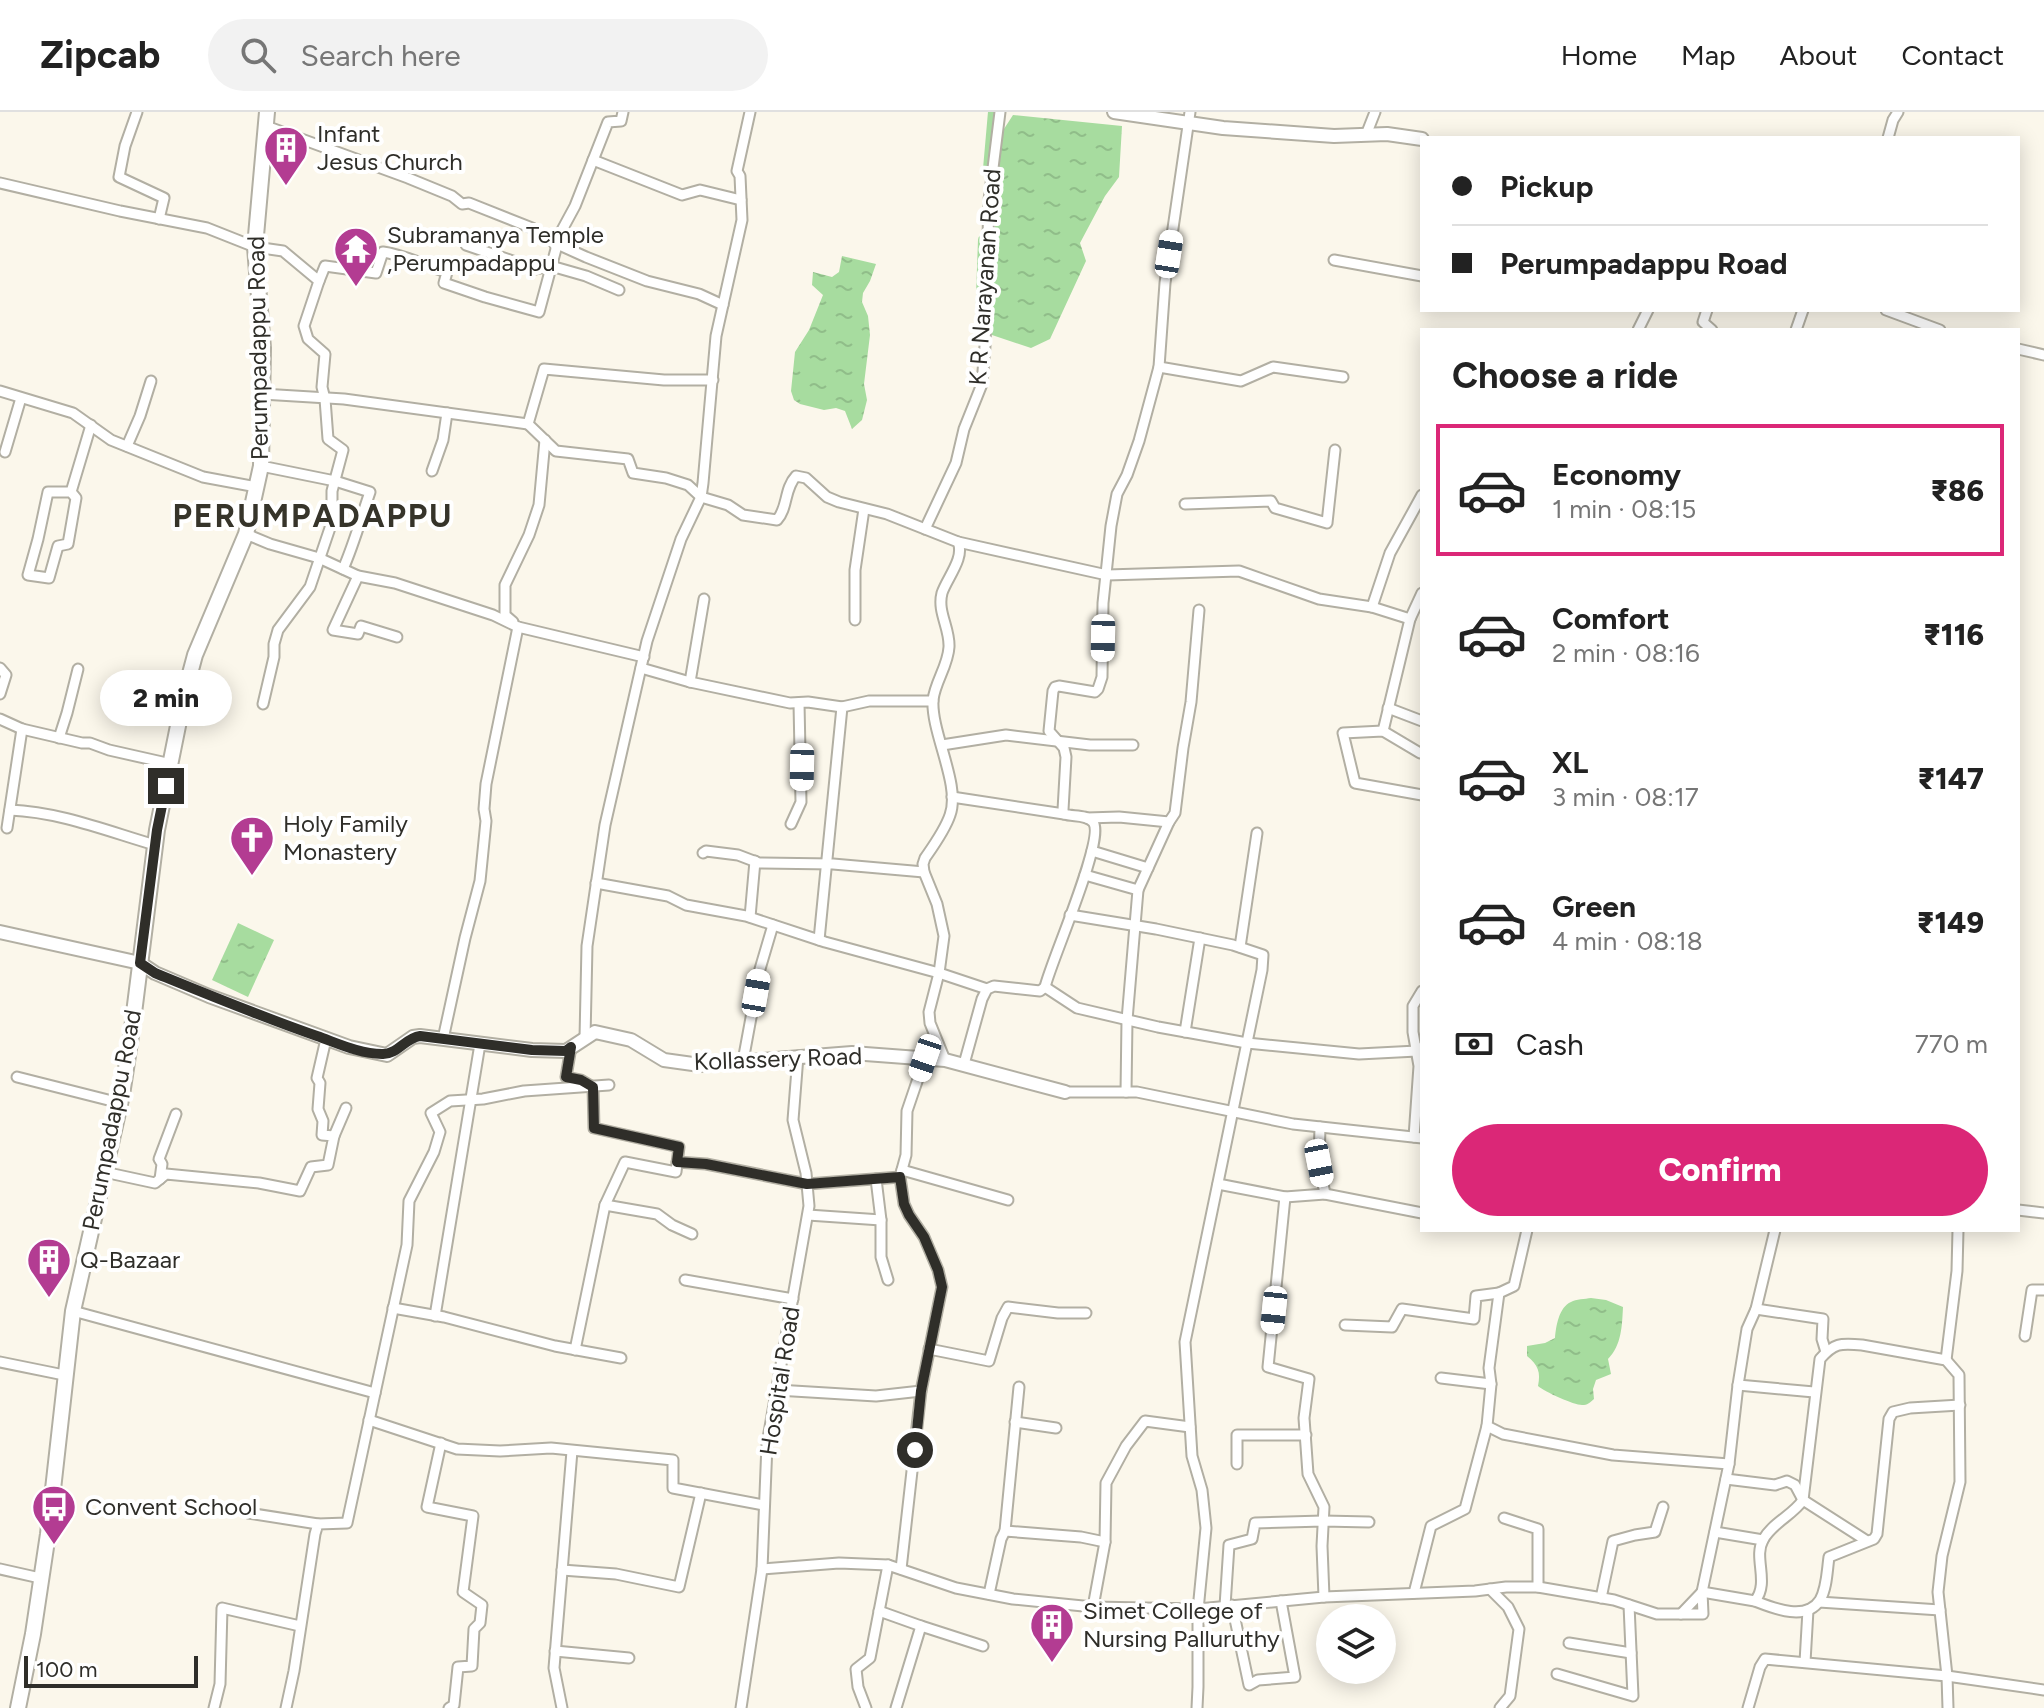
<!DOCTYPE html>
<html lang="en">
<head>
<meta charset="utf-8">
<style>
	:root { --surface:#fff; --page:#f2f2f2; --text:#222; --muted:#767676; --line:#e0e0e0; --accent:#db2777 }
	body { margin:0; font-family:Figtree,sans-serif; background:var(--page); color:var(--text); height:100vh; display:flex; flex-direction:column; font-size:30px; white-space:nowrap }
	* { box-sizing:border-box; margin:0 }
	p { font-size:26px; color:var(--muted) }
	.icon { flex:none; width:44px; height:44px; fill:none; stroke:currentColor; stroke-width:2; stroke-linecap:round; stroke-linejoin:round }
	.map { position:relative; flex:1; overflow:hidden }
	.sheet { position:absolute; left:1420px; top:216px; width:600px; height:904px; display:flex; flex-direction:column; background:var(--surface); border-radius:0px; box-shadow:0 4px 20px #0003 }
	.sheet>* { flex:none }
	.guide { position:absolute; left:1420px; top:24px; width:600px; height:176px; border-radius:0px; box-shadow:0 4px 20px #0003; display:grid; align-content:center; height:176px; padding:0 32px; background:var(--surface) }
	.tools { position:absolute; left:1316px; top:1492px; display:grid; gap:16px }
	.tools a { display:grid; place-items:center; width:80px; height:80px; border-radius:50%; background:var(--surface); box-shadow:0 4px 20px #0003; font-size:40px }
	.scale { position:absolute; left:24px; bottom:20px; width:174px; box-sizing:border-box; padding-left:8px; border:4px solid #2f2e29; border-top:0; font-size:22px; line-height:28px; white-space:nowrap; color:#2f2e29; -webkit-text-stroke:6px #fff; paint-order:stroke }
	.end { position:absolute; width:36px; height:36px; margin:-18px; border:10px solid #2f2e29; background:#fff; box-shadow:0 0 0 4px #fff }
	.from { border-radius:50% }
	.bubble { position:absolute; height:56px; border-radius:28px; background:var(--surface); box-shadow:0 4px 20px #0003; font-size:26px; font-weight:800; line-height:56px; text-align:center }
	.car { position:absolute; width:24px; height:48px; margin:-24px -12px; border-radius:10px; box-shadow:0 0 6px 2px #0007; background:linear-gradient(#fff 24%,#345 0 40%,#fff 0 76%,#345 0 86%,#fff 0) }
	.guide b { display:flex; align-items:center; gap:28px; height:76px; font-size:30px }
	.guide b+b { border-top:2px solid var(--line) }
	.guide i { width:20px; height:20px; background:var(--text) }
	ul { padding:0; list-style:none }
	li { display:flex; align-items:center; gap:24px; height:132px; margin:0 16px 12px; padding:0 16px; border:4px solid transparent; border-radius:0px }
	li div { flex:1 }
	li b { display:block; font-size:30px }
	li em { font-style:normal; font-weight:800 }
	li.on { border-color:var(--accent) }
	li>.icon { width:72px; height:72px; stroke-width:1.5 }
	h2 { padding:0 32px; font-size:36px; line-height:96px }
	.pay { display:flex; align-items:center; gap:20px; height:88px; padding:0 32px; font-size:30px }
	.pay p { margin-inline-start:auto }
	.action { display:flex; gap:16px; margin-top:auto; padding:16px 32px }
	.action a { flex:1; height:92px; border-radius:48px; background:var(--accent); color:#fff; font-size:32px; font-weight:800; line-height:92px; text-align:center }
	header { display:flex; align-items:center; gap:48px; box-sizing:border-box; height:112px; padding:0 40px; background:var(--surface); border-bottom:2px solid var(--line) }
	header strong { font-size:38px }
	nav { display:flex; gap:44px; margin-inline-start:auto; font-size:28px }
	.search { width:560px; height:72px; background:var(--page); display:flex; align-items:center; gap:20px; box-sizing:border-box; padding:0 28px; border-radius:44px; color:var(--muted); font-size:30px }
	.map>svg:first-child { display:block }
	.water { fill:url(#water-ripples) }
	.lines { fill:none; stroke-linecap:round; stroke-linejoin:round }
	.canal { stroke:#a7dc9f; stroke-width:12 }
	.minor-casing { stroke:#b2afa3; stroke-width:13 }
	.tertiary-casing { stroke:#b2afa3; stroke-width:16 }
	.secondary-casing { stroke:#b2afa3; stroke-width:18 }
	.minor { stroke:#fff; stroke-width:9 }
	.tertiary { stroke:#fff; stroke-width:12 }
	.secondary { stroke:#fff; stroke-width:14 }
	.route { stroke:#2f2e29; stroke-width:10 }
	.labels { text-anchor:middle; stroke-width:8; stroke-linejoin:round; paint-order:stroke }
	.poi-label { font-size:24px; fill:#2f2e29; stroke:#fff; text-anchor:start }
	.street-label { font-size:24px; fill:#2f2e29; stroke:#fff }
	.district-label { font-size:32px; font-weight:bold; letter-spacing:2px; fill:#36342a; stroke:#fff }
</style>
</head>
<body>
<header>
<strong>Zipcab</strong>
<div class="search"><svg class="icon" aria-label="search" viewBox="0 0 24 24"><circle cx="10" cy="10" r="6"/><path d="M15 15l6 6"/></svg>Search here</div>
<nav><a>Home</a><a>Map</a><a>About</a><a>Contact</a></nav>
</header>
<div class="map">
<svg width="2044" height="1596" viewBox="0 0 2044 1596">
	<defs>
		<pattern id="water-ripples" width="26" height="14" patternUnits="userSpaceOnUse" patternTransform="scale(2)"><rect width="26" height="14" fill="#a7dc9f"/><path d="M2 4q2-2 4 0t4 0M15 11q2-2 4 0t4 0" fill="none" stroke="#90bd89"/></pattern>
	</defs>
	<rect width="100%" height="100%" fill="#fbf7eb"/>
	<g class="water">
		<polygon points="1013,3 1122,14 1119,65 1105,84 1080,131 1086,149 1050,227 1031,236 989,222 997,76 1002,20"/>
		<polygon points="842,144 876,152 870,169 863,181 862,190 868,204 870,223 864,272 867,288 862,308 852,317 845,299 836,296 824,298 800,292 794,288 791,279 795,240 809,218 823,183 812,173 813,160 832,165 839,160"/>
		<polygon points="238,811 274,828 248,885 212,868"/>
		<path d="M1591 1186 1606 1188 1623 1195C1622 1213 1622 1233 1608 1247L1611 1262 1596 1268 1593 1277 1594 1287C1589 1291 1588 1293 1582 1293 1574 1293 1545 1280 1538 1274 1541 1260 1538 1253 1527 1244V1234L1545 1231 1555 1226C1556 1214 1559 1195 1571 1190 1576 1187 1585 1187 1591 1186Z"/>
	</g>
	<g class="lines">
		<g class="canal">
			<polyline points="989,57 994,0"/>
			<polyline points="981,212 984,128"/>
		</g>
		<g class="minor-casing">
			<g id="minor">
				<polyline points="137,0 125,34 119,65 164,86 159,107"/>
				<polyline points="266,14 408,66 452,84 462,92 469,91 532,116 555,131 586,145 647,169 699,182 723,193"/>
				<polyline points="1366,23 1375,0"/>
				<polyline points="1888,26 1893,8 1898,0"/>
				<polyline points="593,48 682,83 700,78 741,88"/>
				<polyline points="0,71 120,99 207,116 255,135 283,139 319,169 304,214 308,227 325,242 322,275 325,287 328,327 343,338 332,379 332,410 310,475 278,518 274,532 274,545 263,592"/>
				<polyline points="466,133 536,157 551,154 586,164 619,178"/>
				<polyline points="1334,148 1422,164"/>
				<path d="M319 169 325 154 376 161 383 140C405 143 426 154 447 160L444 171 485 185 539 200 556 137 555 131 575 94 608 10 621 9 623 0"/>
				<polyline points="1707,198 1703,210 1712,218"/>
				<polyline points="1886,198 1940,218"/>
				<polyline points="1638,218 1648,198"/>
				<polyline points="1796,218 1803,198"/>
				<polyline points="2018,237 2044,243"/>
				<polyline points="1159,255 1241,269 1273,255 1343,265"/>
				<path d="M713 268H664L544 257 528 312 556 339 628 347 633 361 666 366 688 373 701 385 728 393 743 403 777 408C788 396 784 377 796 364L806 366 827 385 839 390 887 402 958 430C965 446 947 466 942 481 937 500 950 516 949 535 948 554 935 570 933 588 931 621 961 673 950 703 945 718 934 733 925 746L923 752 924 760 937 792 944 824 939 861 929 900 930 911 945 948"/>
				<polyline points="0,279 73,301 111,328 203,365 257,375"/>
				<polyline points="262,282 344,287 528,312"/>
				<polyline points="127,334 140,304 151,269"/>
				<polyline points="5,340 21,286"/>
				<path d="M261 354 335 369 370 380C361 406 354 432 343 457"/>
				<polyline points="432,359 443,328 447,301"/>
				<polyline points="71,380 48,380 38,427 28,463 49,466 58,434 68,432 76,386 71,380 91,313"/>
				<polyline points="1185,392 1271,389 1275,396 1327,411 1335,338"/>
				<polyline points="925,417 956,351 964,317 982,272 985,234 989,88 1000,0"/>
				<polyline points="246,422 270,432 319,446 358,464 395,471 493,503 518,515 644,545"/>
				<polyline points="958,430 1107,463 1239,459 1319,487 1372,495 1410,507"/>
				<polyline points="358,464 333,518 358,522 361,514 397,525"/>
				<polyline points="704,487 690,570 790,591 808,590 842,595"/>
				<polyline points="1372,495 1390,441 1422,383"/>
				<polyline points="855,508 855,458 864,397"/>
				<polyline points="513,510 505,503 505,473 529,423 539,393 545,328"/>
				<polyline points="0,556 6,563 0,582"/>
				<polyline points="641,556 690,570"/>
				<polyline points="1388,596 1422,609"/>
				<polyline points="0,607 22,617 82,631 90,631 109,638 171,652"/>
				<polyline points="1383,619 1410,507 1422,481"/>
				<polyline points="59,626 67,601 78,557"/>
				<polyline points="942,633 1006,623 1090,633 1133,633"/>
				<polyline points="1420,641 1383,619 1343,621 1355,671 1422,683"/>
				<polyline points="952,685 1064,702"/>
				<path d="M10 698C60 700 107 719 155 733"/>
				<polyline points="1087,706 1119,705 1169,710"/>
				<polyline points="791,712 801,690 799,591"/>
				<polyline points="7,716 22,617"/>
				<polyline points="1092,739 1148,756"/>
				<polyline points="703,741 706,739 738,743 759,751 833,752 924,760"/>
				<polyline points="1085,763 1138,778 1127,908 1126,980"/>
				<polyline points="596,771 668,784 686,793 746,804 825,830 939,861 987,877"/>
				<polyline points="1138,778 1169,710 1175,701 1183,636 1191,590 1199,498"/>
				<polyline points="1070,803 1156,817 1233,833 1263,843 1262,858 1185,1230 1192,1344 1202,1378 1206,1416 1198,1498 1198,1575 1197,1596"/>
				<polyline points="750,805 755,749"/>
				<polyline points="819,828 842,595 869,589 933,589"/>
				<polyline points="1240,835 1257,721"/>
				<polyline points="1045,875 1077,896 1158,915 1247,931 1359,942 1417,939 1422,935"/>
				<polyline points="1185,920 1200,826"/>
				<polyline points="585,926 587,834 605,713 647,529 681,427 701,385 703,371 716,224 742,108 740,64 737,59 750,0"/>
				<polyline points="443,927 465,826 480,769 486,709 484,697 486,672 518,515"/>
				<polyline points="571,935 566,965 581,968 593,975 594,1016 679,1035 676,1060 625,1050 605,1093 575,1238"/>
				<polyline points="743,949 760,857 773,813"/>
				<path d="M964 952 982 887 987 877 994 874 1040 879 1045 875C1051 849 1106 726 1093 710 1086 702 1073 705 1064 702L1063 698 1066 645 1064 636 1049 619 1053 579 1055 575 1059 574 1095 580 1098 577 1102 565 1103 491 1111 414 1117 382 1127 363 1139 329 1159 255 1165 171 1190 0"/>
				<polyline points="17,965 120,991"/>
				<polyline points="1065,980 1137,980 1293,1012 1422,1026"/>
				<polyline points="334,1024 346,996"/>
				<polyline points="1414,1025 1419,954 1413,920 1413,894 1422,879"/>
				<polyline points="677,1050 706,1052 807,1072 900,1065"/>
				<polyline points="902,1058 1008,1088"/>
				<polyline points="104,1060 155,1071 166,1062 259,1071 300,1079 311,1055 328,1053 334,1024 322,1023 323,1009 318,997 320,971 317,966 326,927"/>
				<polyline points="160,1067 162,1052 159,1047 176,1002"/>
				<polyline points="1218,1072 1285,1085 1268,1255 1309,1267 1304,1306 1308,1362 1324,1395 1322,1434 1324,1485"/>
				<polyline points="1325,1082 1422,1101"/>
				<polyline points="1285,1085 1325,1082 1319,1051 1320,1015"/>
				<polyline points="605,1093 657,1102 672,1113 692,1122"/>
				<polyline points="2018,1098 2044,1101"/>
				<polyline points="808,1103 881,1108 876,1067"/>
				<polyline points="881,1108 881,1145 888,1168"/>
				<polyline points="1527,1118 1514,1174 1499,1181 1489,1256 1491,1272 1487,1314 1503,1322 1613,1343 1729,1352"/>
				<polyline points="1775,1118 1756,1197 1747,1217 1738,1273 1814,1280"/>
				<polyline points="685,1168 793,1187"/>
				<polyline points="393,1196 444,1205 555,1234 621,1246"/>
				<polyline points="1756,1197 1823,1207 1822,1227 1826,1240"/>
				<polyline points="73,1199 375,1281"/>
				<polyline points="435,1204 480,932"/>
				<polyline points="1345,1213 1392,1215 1402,1197 1474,1207 1476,1184 1499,1181"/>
				<polyline points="2025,1224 2032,1178 2044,1178"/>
				<polyline points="929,1237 989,1249 1002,1206 1008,1195 1058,1201 1086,1201"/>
				<polyline points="1946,1248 1957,1159 1958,1118"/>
				<polyline points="0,1250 64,1263"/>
				<polyline points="1441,1266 1491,1272"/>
				<polyline points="777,1278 876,1284 921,1279"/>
				<polyline points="369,1308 457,1337 500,1339 551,1336 673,1348 673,1376 764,1393"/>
				<polyline points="1015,1310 1056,1316"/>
				<polyline points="441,1331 427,1395 473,1404 463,1480 482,1493 480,1511 474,1517 472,1554 458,1555 454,1593 449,1596"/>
				<polyline points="1237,1352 1237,1323 1306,1323"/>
				<polyline points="1726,1367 1775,1373 1787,1369 1795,1373 1803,1388 1867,1429"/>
				<polyline points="248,1401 318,1412"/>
				<polyline points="1504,1406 1538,1417 1538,1475"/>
				<polyline points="1005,1419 1019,1275"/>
				<polyline points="1715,1420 1763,1428"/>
				<polyline points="0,1457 40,1466"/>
				<polyline points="762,1457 839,1451 888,1453 956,1476 1013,1487 1093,1495 1198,1497 1324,1485 1475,1479 1506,1475 1538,1475 1614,1488 1657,1502 1703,1502 1702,1480 1729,1352 1738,1273"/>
				<polyline points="901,1457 921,1279 942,1175 938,1158 924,1125 909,1103 904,1092 900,1065 906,1043 907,999 925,946"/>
				<polyline points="562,1458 616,1462 679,1475 701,1381"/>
				<polyline points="1490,1477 1508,1495 1519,1517 1510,1584 1500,1596"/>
				<polyline points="1414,1481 1431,1414 1465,1397 1487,1314"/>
				<polyline points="989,1482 1001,1427 1005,1419 1081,1425 1105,1430"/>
				<polyline points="1601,1486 1613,1429 1635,1423 1655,1420 1663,1395"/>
				<path d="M1755 1489C1773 1496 1806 1510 1820 1488 1827 1476 1827 1459 1829 1445L1874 1427 1877 1422 1889 1307 1893 1300 1910 1296 1960 1293"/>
				<polyline points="1819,1490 1940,1498"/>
				<polyline points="1232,1493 1249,1573 1258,1568 1295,1565 1281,1489"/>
				<polyline points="1225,1494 1229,1433 1252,1427 1255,1411 1323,1409 1369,1410"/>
				<polyline points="1093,1495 1105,1430 1106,1371 1126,1334 1145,1309 1190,1315"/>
				<polyline points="879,1499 921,1514"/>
				<path d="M1681 1502 1702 1480 1755 1489C1770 1470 1753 1446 1763 1428 1772 1411 1793 1403 1803 1388L1820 1247C1834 1231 1840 1231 1862 1233L1946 1248 1959 1263 1960 1370 1942 1444 1938 1480 1947 1564 1948 1596"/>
				<polyline points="1569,1531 1631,1541"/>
				<polyline points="555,1539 629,1546"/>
				<polyline points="1805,1550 1808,1498"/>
				<polyline points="1557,1562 1633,1584 1629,1493"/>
				<polyline points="214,1596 220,1572 222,1496 300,1514"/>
				<polyline points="286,1596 294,1559 315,1422 318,1412 347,1411 407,1133 409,1089 434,1040 440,1020 431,1001 450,989 483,987 524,979 609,973"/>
				<polyline points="562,1596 554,1556 572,1339"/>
				<polyline points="741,1596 762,1457 767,1332 809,1094 806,1061 793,1008 798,944"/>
				<polyline points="866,1596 858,1575 856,1557 870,1546 888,1453"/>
				<polyline points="896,1596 921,1514 983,1534"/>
				<polyline points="1748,1596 1760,1555 1765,1547 1947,1564 2044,1578"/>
			</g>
		</g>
		<g class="tertiary-casing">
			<g id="tertiary">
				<polyline points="1114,0 1223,16 1334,24 1387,22 1422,27"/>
				<polyline points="0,820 140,851 155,861 209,884 349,935 387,943 413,925 420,924 532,938 566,939 595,920 631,928 664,948 700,953 852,941 945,948 1065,980"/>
			</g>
		</g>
		<g class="secondary-casing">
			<polyline id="secondary" points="18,1596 33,1522 48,1422 73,1199 122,983 132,917 157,718 184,584 195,543 246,422 261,354 263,236 255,135 267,0"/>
		</g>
		<use href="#minor" class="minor"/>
		<use href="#tertiary" class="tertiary"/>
		<use href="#secondary" class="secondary"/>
	</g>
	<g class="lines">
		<path class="route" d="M166 674 157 718 140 851 155 861C209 883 262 905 317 924 337 931 360 942 382 942 397 943 405 926 420 924L532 938 566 939 571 935 566 965 581 968 593 975 594 1016 679 1035 677 1050 706 1052 807 1072 900 1065 904 1092 909 1103 924 1125 938 1158 942 1175 921 1279 915 1338"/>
	</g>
	<defs>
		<g id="building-pin" transform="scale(2.3)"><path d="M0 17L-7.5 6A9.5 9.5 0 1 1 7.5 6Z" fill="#b33c92" stroke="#fff"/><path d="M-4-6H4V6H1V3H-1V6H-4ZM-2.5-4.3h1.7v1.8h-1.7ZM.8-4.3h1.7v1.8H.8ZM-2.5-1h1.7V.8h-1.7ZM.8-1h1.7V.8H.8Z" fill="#fff"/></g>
		<g id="temple-pin" transform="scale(2.3)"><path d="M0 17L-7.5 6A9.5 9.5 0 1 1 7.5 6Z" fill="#b33c92" stroke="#fff"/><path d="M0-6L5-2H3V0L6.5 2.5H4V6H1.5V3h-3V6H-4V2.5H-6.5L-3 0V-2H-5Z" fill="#fff"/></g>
		<g id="church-pin" transform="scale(2.3)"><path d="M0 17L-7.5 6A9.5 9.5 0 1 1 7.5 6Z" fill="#b33c92" stroke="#fff"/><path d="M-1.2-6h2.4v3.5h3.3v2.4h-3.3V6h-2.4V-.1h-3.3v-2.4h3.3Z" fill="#fff"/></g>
		<g id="bus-pin" transform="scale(2.3)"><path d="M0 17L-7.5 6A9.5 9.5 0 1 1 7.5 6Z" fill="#b33c92" stroke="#fff"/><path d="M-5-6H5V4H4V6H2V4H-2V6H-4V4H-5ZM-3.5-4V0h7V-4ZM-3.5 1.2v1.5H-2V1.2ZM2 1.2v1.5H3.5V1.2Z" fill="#fff"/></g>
	</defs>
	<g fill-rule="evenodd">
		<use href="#building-pin" x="286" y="36"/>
		<use href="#temple-pin" x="356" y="137"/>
		<use href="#church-pin" x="252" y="726"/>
		<use href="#building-pin" x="49" y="1148"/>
		<use href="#bus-pin" x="54" y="1395"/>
		<use href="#building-pin" x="1052" y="1513"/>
	</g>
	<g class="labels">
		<g class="poi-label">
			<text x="317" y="30">Infant<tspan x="317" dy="28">Jesus Church</tspan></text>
			<text x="387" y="131">Subramanya Temple<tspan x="387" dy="28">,Perumpadappu</tspan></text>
			<text x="283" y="720">Holy Family<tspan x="283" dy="28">Monastery</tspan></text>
			<text x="80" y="1156">Q-Bazaar</text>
			<text x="85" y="1403">Convent School</text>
			<text x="1083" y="1507">Simet College of<tspan x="1083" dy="28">Nursing Palluruthy</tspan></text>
		</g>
		<g class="street-label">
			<text transform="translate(985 165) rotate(-86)" y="8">K R Narayanan Road</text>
			<text transform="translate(258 236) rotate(-91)" y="8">Perumpadappu Road</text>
			<text transform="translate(778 947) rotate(-2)" y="8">Kollassery Road</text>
			<text transform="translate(112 1008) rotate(-79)" y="8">Perumpadappu Road</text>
			<text transform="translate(780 1269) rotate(-81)" y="8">Hospital Road</text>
		</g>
		<g class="district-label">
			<text x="313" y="415">PERUMPADAPPU</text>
		</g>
	</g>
</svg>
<div class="tools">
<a><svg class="icon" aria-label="layers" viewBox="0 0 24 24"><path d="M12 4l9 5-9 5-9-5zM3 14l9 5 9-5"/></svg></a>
</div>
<div class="scale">100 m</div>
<i class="end from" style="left:915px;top:1338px"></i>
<i class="end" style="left:166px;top:674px"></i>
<div class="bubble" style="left:100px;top:558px;width:132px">2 min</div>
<i class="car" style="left:1169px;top:142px;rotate:9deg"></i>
<i class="car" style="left:1103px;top:526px;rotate:181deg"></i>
<i class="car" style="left:802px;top:655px;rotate:181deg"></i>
<i class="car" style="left:756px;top:881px;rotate:10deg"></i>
<i class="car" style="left:925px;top:946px;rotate:199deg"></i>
<i class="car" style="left:1319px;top:1051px;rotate:169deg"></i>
<i class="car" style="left:1274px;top:1198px;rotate:186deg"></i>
<div class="guide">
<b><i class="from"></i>Pickup</b>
<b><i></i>Perumpadappu Road</b>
</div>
<section class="sheet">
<h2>Choose a ride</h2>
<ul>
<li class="on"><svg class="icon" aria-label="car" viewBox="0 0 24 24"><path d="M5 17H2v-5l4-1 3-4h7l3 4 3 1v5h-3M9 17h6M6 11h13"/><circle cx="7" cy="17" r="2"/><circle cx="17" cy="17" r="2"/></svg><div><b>Economy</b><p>1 min · 08:15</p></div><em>₹86</em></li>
<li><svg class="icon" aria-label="car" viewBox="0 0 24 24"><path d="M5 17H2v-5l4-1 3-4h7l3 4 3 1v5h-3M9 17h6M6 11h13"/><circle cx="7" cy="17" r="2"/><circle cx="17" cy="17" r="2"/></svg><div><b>Comfort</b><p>2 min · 08:16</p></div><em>₹116</em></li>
<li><svg class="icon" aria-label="car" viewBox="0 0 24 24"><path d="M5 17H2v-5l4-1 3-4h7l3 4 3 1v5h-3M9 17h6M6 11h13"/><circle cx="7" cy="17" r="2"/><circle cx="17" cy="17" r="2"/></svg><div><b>XL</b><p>3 min · 08:17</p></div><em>₹147</em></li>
<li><svg class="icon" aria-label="car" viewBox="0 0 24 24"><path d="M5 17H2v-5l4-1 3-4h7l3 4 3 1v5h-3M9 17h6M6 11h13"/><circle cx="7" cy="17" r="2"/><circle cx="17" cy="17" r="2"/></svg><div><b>Green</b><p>4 min · 08:18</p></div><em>₹149</em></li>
</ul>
<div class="pay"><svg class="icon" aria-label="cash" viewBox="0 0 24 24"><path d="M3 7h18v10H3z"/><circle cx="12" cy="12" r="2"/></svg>Cash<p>770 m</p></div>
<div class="action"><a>Confirm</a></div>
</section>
</div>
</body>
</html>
